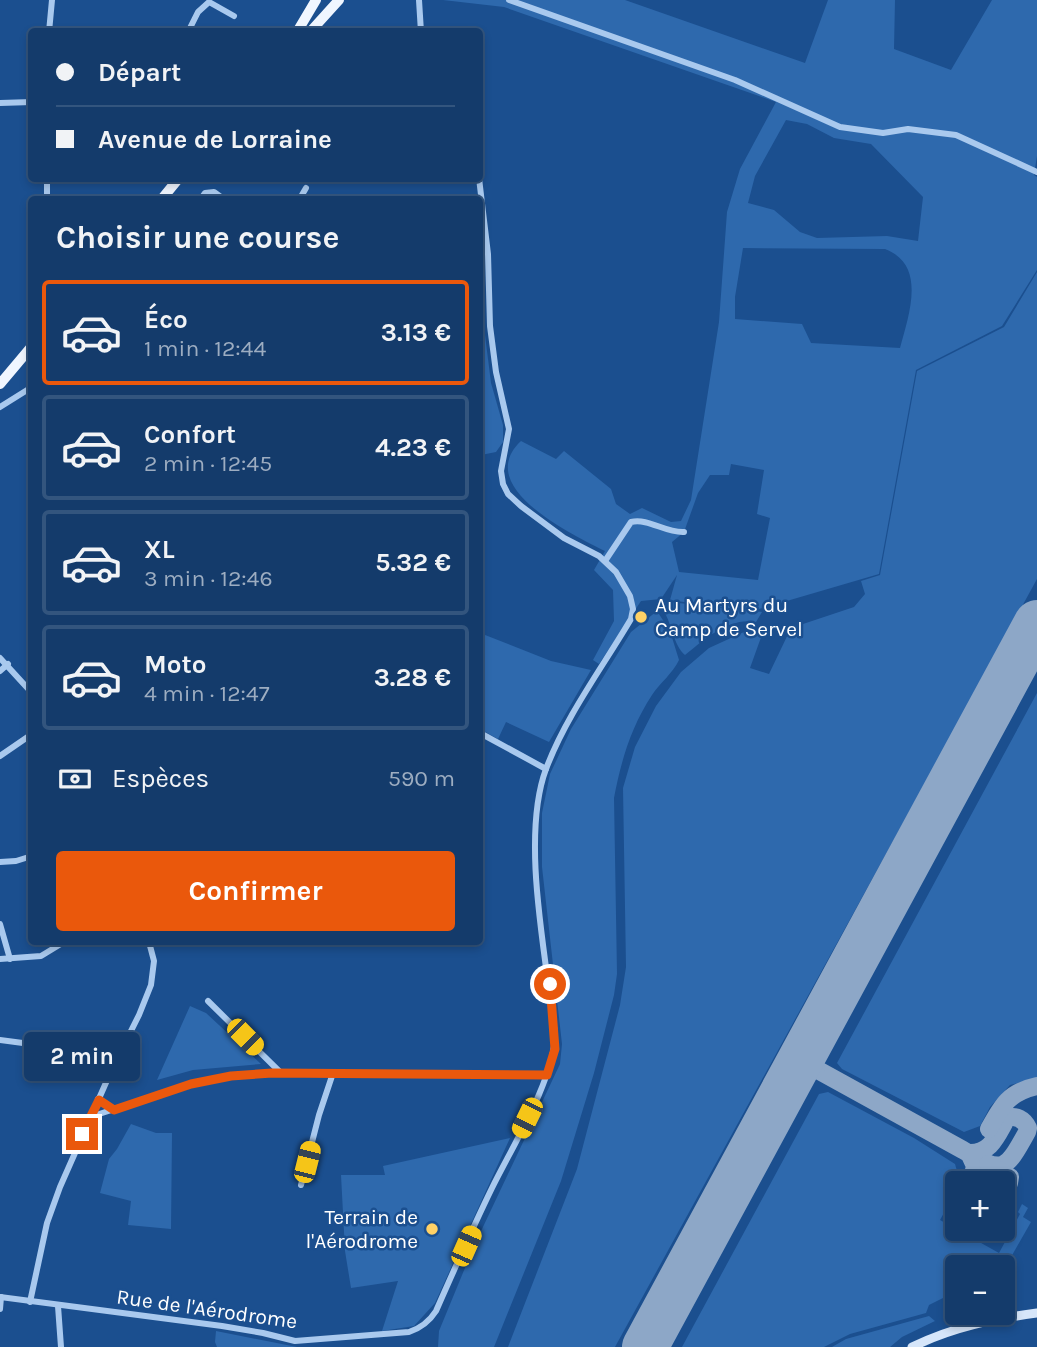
<!DOCTYPE html>
<html lang="fr">
<head>
<meta charset="utf-8">
<style>
	:root { --surface:#143b6b; --page:#214673; --text:#f1f3f6; --muted:#9dadc1; --line:#33557e; --accent:#ea580c }
	body { margin:0; font-family:Karla,sans-serif; background:var(--page); color:var(--text); height:100vh; display:flex; flex-direction:column; font-size:26px; white-space:nowrap }
	* { box-sizing:border-box; margin:0 }
	p { font-size:23px; color:var(--muted) }
	.icon { flex:none; width:38px; height:38px; fill:none; stroke:currentColor; stroke-width:2; stroke-linecap:round; stroke-linejoin:round }
	.map { position:relative; flex:1; overflow:hidden }
	.side { position:absolute; left:28px; top:196px; width:455px; height:749px; display:flex; flex-direction:column; background:var(--surface); border-radius:7px; box-shadow:0 4px 10px #0003,0 0 0 2px var(--line) }
	.side>* { flex:none }
	.hud { position:absolute; left:28px; top:28px; width:455px; height:154px; border-radius:7px; box-shadow:0 4px 10px #0003,0 0 0 2px var(--line); display:grid; align-content:center; height:154px; padding:0 28px; background:var(--surface) }
	.buttons { position:absolute; left:945px; top:1171px; display:grid; gap:14px }
	.buttons a { display:grid; place-items:center; width:70px; height:70px; border-radius:7px; background:var(--surface); box-shadow:0 4px 10px #0003,0 0 0 2px var(--line); font-size:35px }
	.end { position:absolute; width:32px; height:32px; margin:-16px; border:9px solid #ea580c; background:#fff; box-shadow:0 0 0 4px #fff }
	.from { border-radius:50% }
	.bubble { position:absolute; height:49px; border-radius:7px; background:var(--surface); box-shadow:0 4px 10px #0003,0 0 0 2px var(--line); font-size:23px; font-weight:700; line-height:49px; text-align:center }
	.car { position:absolute; width:21px; height:42px; margin:-21px -10px; border-radius:9px; box-shadow:0 0 5px 2px #0007; background:linear-gradient(#f5c518 24%,#345 0 40%,#f5c518 0 76%,#345 0 86%,#f5c518 0) }
	.hud b { display:flex; align-items:center; gap:24px; height:66px; font-size:26px }
	.hud b+b { border-top:2px solid var(--line) }
	.hud i { width:18px; height:18px; background:var(--text) }
	ul { padding:0; list-style:none }
	li { display:flex; align-items:center; gap:21px; height:105px; margin:0 14px 10px; padding:0 14px; border:4px solid var(--line); border-radius:7px }
	li div { flex:1 }
	li b { display:block; font-size:26px }
	li em { font-style:normal; font-weight:700 }
	li.active { border-color:var(--accent) }
	li>.icon { width:63px; height:63px; stroke-width:1.5 }
	h2 { padding:0 28px; font-size:32px; line-height:84px }
	.pay { display:flex; align-items:center; gap:18px; height:77px; padding:0 28px; font-size:26px }
	.pay p { margin-inline-start:auto }
	.cta { display:flex; gap:14px; margin-top:auto; padding:14px 28px }
	.cta a { flex:1; height:80px; border-radius:7px; background:var(--accent); color:#fff; font-size:28px; font-weight:700; line-height:80px; text-align:center }
	.map>svg:first-child { display:block }
	.green { fill:#2e69ad; fill-rule:evenodd }
	.lines { fill:none; stroke-linecap:round; stroke-linejoin:round }
	.taxiway { stroke:#8da7c7; stroke-width:18 }
	.runway { stroke:#8da7c7; stroke-width:46 }
	.street { stroke:#a9c9ee; stroke-width:6 }
	.secondary { stroke:#d6e6fa; stroke-width:9 }
	.primary { stroke:#f0f6ff; stroke-width:10 }
	.route { stroke:#ea580c; stroke-width:9 }
	.poi-dot { fill:#ffd166; stroke:#1b4f8f; stroke-width:2.5 }
	.labels { text-anchor:middle; stroke-width:5; stroke-linejoin:round; paint-order:stroke }
	.poi-label { font-size:21px; fill:#fff; stroke:#1b4f8f; text-anchor:start }
	.street-label { font-size:21px; fill:#fff; stroke:#1b4f8f }
</style>
</head>
<body>
<div class="map">
<svg width="1037" height="1347" viewBox="0 0 1037 1347">
	<rect width="100%" height="100%" fill="#1b4f8f"/>
	<g class="green">
		<path d="M443 0H625L805 63 828 0H895L894 49 951 70 992 0H1037V156L1034 175 1037 177V270L1002 326 916 370 879 574 759 609 746 610 762 612 756 622C729 617 705 639 685 655 673 645 672 623 663 610L670 602 740 610 670 600 677 575 661 599 641 601 599 664 593 660 614 621 613 590 594 570 605 551C573 535 472 487 521 441L556 459 564 451 611 489 616 504 630 514 642 508 671 522 681 521 691 500 719 322 727 212 740 169 776 102 504 7ZM786 120 807 124 834 138 871 144 923 197 918 241 887 236 817 238 800 232 774 210 748 203 755 176ZM743 248 885 249C927 265 909 314 900 348L811 343 802 324 735 319V297ZM731 464 764 470 757 514 770 518 758 580 679 572 672 542 684 532 698 493 710 475H729Z"/>
		<polygon points="1037,272 1037,579 615,1347 508,1347 577,1169 620,1005 626,967 623,788 635,747 656,706 681,672 709,648 755,627 764,629 750,668 769,674 791,628 854,607 865,594 861,581 880,575 917,371 1004,327"/>
		<polygon points="480,295 491,383 503,425 503,442 496,452 481,455"/>
		<path d="M657 611 670 631 679 660C673 673 660 683 652 695 631 727 621 761 614 798L617 974 614 995 594 1073 561 1181 494 1347H438L439 1331 474 1246 560 1064 562 1044 542 867V813L550 774 571 729 631 632Z"/>
		<polygon points="480,633 551,661 591,670 549,742 506,722 498,739 480,729"/>
		<polygon points="1037,693 1037,1078 1010,1085 990,1107 980,1126 964,1132 842,1069 837,1063"/>
		<polygon points="190,1006 206,1013 261,1064 193,1070 157,1080"/>
		<polygon points="828,1092 914,1138 955,1164 957,1171 951,1190 955,1193 940,1220 999,1253 1020,1214 1018,1212 1022,1204 1028,1208 1023,1217 1031,1222 1003,1271 1003,1267 957,1267 957,1291 929,1305 926,1313 850,1334 824,1347 682,1347 819,1094"/>
		<polygon points="131,1124 156,1133 172,1133 171,1229 128,1225 131,1201 100,1193 109,1159 117,1149"/>
		<polygon points="510,1138 435,1303 414,1326 382,1331 398,1281 351,1288 345,1251 341,1175 385,1175 383,1166"/>
		<polygon points="929,1316 935,1321 902,1337 890,1347 832,1347 846,1339"/>
		<polygon points="216,1331 297,1347 217,1347 215,1342"/>
	</g>
	<g class="lines">
		<g class="taxiway">
			<path d="M810 1042 808 1058 816 1069 963 1150C1003 1174 1005 1172 1027 1132L1028 1128C1024 1119 1016 1115 1007 1118 997 1135 991 1154 969 1153L975 1166 971 1183"/>
			<polyline points="790,1078 801,1070 816,1069"/>
			<path d="M989 1129C1002 1105 1009 1092 1037 1086"/>
			<polyline points="988,1164 1010,1177 1009,1183 1003,1195"/>
		</g>
		<polyline class="runway" points="645,1347 1037,623"/>
		<g class="street">
			<polyline points="419,0 421,32"/>
			<polyline points="509,0 735,80 840,127 883,133 908,129 956,135 1037,172"/>
			<polyline points="49,32 52,0"/>
			<polyline points="188,32 198,12 209,2 234,16"/>
			<polyline points="0,103 32,102"/>
			<polyline points="47,200 47,178"/>
			<polyline points="200,200 205,193 214,192 225,200"/>
			<polyline points="299,200 306,188"/>
			<polyline points="0,407 32,387"/>
			<path d="M605 561 631 522C649 518 665 533 684 532"/>
			<polyline points="0,658 32,693"/>
			<polyline points="0,671 8,664"/>
			<polyline points="480,733 546,769"/>
			<polyline points="0,756 32,734"/>
			<polyline points="0,862 16,861 32,856"/>
			<polyline points="0,924 10,959"/>
			<polyline points="0,959 41,956 64,942"/>
			<polyline points="208,1001 281,1073"/>
			<polyline points="0,1040 53,1047 77,1053 112,1069"/>
			<polyline points="98,1099 114,1110"/>
			<polyline points="90,1117 191,1084 231,1076 272,1073 547,1075"/>
			<polyline points="301,1185 319,1115 333,1073"/>
			<path d="M0 1297 222 1326 263 1333 295 1341 409 1332C421 1328 429 1322 436 1311 454 1270 472 1229 492 1188 512 1147 554 1080 555 1035 547 960 520 839 546 769 566 716 602 668 631 619L633 609 630 596 616 572 599 556 564 538 521 506 508 494 503 484 501 471 509 429 496 372 490 326 488 254 479 178"/>
			<polyline points="30,1302 47,1223 60,1187 112,1069 139,1015 151,985 154,961 149,942"/>
			<polyline points="58,1306 61,1347"/>
			<polyline points="0,1309 1,1297"/>
		</g>
		<path class="secondary" d="M912 1347C953 1327 993 1319 1037 1313"/>
		<g class="primary">
			<polyline points="297,32 316,0"/>
			<polyline points="310,32 339,0"/>
			<polyline points="161,200 179,178"/>
			<polyline points="0,384 32,346"/>
		</g>
	</g>
	<g class="lines">
		<polyline class="route" points="82,1134 99,1100 114,1110 191,1084 231,1076 272,1073 547,1075 555,1049 550,984"/>
	</g>
	<g class="poi-dot">
		<circle cx="641" cy="617" r="7"/>
		<circle cx="432" cy="1229" r="7"/>
	</g>
	<g class="labels">
		<g class="poi-label">
			<text x="655" y="612">Au Martyrs du<tspan x="655" dy="24">Camp de Servel</tspan></text>
			<text x="418" y="1224" text-anchor="end">Terrain de<tspan x="418" dy="24">l'Aérodrome</tspan></text>
		</g>
		<g class="street-label">
			<text transform="translate(207 1309) rotate(8)" y="7">Rue de l'Aérodrome</text>
		</g>
	</g>
</svg>
<div class="buttons">
<a>+</a>
<a>−</a>
</div>
<i class="end from" style="left:550px;top:984px"></i>
<i class="end" style="left:82px;top:1134px"></i>
<div class="bubble" style="left:24px;top:1032px;width:116px">2 min</div>
<i class="car" style="left:245px;top:1037px;rotate:135deg"></i>
<i class="car" style="left:527px;top:1118px;rotate:206deg"></i>
<i class="car" style="left:307px;top:1162px;rotate:14deg"></i>
<i class="car" style="left:466px;top:1246px;rotate:24deg"></i>
<div class="hud">
<b><i class="from"></i>Départ</b>
<b><i></i>Avenue de Lorraine</b>
</div>
<section class="side">
<h2>Choisir une course</h2>
<ul>
<li class="active"><svg class="icon" aria-label="car" viewBox="0 0 24 24"><path d="M5 17H2v-5l4-1 3-4h7l3 4 3 1v5h-3M9 17h6M6 11h13"/><circle cx="7" cy="17" r="2"/><circle cx="17" cy="17" r="2"/></svg><div><b>Éco</b><p>1 min · 12:44</p></div><em>3.13 €</em></li>
<li><svg class="icon" aria-label="car" viewBox="0 0 24 24"><path d="M5 17H2v-5l4-1 3-4h7l3 4 3 1v5h-3M9 17h6M6 11h13"/><circle cx="7" cy="17" r="2"/><circle cx="17" cy="17" r="2"/></svg><div><b>Confort</b><p>2 min · 12:45</p></div><em>4.23 €</em></li>
<li><svg class="icon" aria-label="car" viewBox="0 0 24 24"><path d="M5 17H2v-5l4-1 3-4h7l3 4 3 1v5h-3M9 17h6M6 11h13"/><circle cx="7" cy="17" r="2"/><circle cx="17" cy="17" r="2"/></svg><div><b>XL</b><p>3 min · 12:46</p></div><em>5.32 €</em></li>
<li><svg class="icon" aria-label="car" viewBox="0 0 24 24"><path d="M5 17H2v-5l4-1 3-4h7l3 4 3 1v5h-3M9 17h6M6 11h13"/><circle cx="7" cy="17" r="2"/><circle cx="17" cy="17" r="2"/></svg><div><b>Moto</b><p>4 min · 12:47</p></div><em>3.28 €</em></li>
</ul>
<div class="pay"><svg class="icon" aria-label="cash" viewBox="0 0 24 24"><path d="M3 7h18v10H3z"/><circle cx="12" cy="12" r="2"/></svg>Espèces<p>590 m</p></div>
<div class="cta"><a>Confirmer</a></div>
</section>
</div>
</body>
</html>
